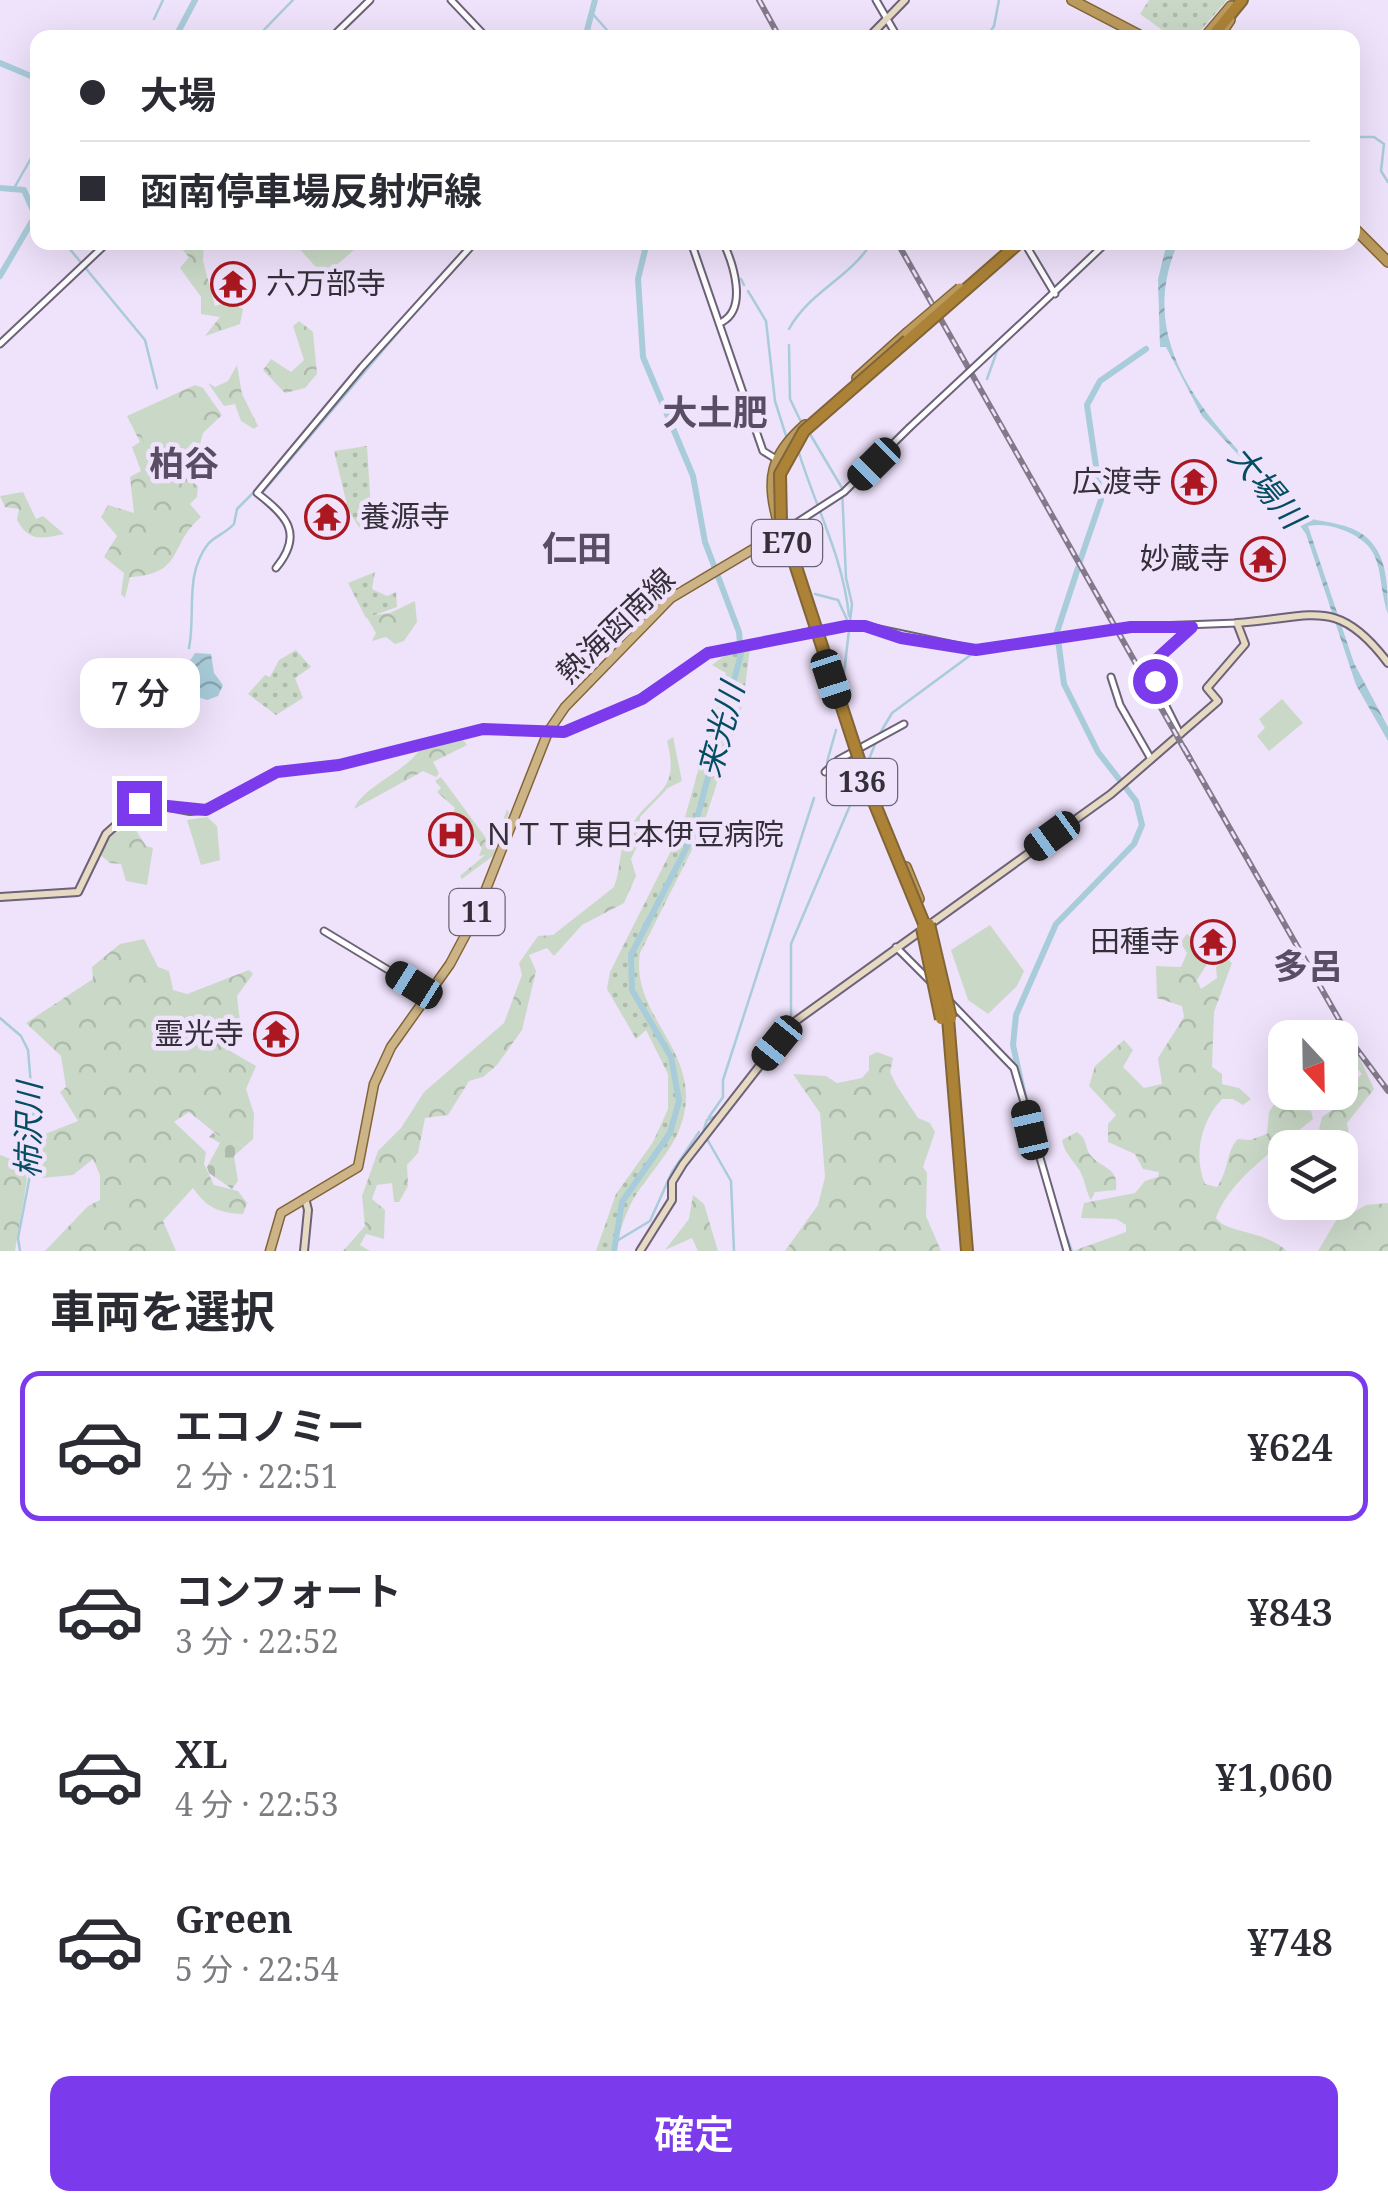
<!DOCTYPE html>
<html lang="ja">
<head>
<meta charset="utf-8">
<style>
	:root { --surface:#fff; --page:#f2f2f3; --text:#2b2b33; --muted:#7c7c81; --line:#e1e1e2; --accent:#7c3aed }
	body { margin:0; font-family:"Noto Serif","Noto Sans JP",serif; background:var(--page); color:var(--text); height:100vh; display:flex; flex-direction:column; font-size:38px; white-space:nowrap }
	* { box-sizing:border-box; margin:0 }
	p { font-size:32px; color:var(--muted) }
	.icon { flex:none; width:55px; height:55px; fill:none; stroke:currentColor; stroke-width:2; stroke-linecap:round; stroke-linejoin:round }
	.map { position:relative; height:1251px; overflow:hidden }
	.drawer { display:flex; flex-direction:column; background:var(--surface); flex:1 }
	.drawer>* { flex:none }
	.top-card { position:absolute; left:30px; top:30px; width:1330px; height:220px; border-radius:20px; box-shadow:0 10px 40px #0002; display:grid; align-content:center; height:220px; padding:0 50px; background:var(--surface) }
	.needle { width:65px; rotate:158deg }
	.fabs { position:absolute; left:1268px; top:1020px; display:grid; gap:20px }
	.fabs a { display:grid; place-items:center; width:90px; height:90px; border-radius:20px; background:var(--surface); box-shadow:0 10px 40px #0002; font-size:50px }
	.end { position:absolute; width:45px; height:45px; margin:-22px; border:12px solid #7c3aed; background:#fff; box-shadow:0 0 0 5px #fff }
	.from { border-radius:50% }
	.bubble { position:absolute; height:70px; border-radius:20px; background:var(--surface); box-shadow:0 10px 40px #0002; font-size:32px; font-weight:600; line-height:70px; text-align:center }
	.car { position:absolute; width:30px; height:60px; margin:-30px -15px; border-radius:12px; box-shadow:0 0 8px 2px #0007; background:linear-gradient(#222 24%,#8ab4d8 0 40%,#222 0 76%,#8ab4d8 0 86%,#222 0) }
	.top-card b { display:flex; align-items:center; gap:35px; height:95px; font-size:38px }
	.top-card b+b { border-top:2px solid var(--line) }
	.top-card i { width:25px; height:25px; background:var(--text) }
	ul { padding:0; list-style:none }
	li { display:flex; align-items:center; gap:30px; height:150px; margin:0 20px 15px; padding:0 30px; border:5px solid transparent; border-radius:20px }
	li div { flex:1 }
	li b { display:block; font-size:38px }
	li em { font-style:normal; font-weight:600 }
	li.selected { border-color:var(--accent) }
	li>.icon { width:90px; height:90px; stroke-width:1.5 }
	h2 { padding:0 50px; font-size:45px; line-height:120px }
	.cta { display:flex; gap:20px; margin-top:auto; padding:20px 50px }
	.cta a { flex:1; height:115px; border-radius:20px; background:var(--accent); color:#fff; font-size:40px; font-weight:600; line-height:115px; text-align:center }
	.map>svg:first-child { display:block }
	.grass { fill:url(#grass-dots) }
	.forest { fill:url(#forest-crowns) }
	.cemetery { fill:url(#cemetery-stones) }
	.garden { fill:#cad9c7 }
	.water { fill:url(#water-waves) }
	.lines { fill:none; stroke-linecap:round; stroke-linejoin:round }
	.stream { stroke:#a9ccda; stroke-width:2.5 }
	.river { stroke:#a9ccda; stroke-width:6 }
	.tertiary-casing { stroke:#6d6278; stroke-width:9 }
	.secondary-casing { stroke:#6d6278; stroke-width:10 }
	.primary-casing { stroke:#826537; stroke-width:11 }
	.trunk-casing { stroke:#826537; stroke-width:12 }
	.motorway-casing { stroke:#826537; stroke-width:14 }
	.tertiary { stroke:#fff; stroke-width:5 }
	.secondary { stroke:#e6dac3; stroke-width:6 }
	.primary { stroke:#cdb486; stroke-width:8 }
	.trunk { stroke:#bc9b5e; stroke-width:9 }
	.motorway { stroke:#ac8236; stroke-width:10 }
	.rail-casing { stroke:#827a8a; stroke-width:6 }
	.rail { stroke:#efe2fb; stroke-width:2.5; stroke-dasharray:8; stroke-linecap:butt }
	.tertiary-bridge-casing { stroke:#6d6278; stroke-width:9; stroke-linecap:butt }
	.trunk-bridge-casing { stroke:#826537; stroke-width:12; stroke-linecap:butt }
	.motorway-bridge-casing { stroke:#826537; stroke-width:14; stroke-linecap:butt }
	.tertiary-bridge { stroke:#fff; stroke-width:5 }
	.trunk-bridge { stroke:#bc9b5e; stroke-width:9 }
	.motorway-bridge { stroke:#ac8236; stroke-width:10 }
	.route { stroke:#7c3aed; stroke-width:12 }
	.labels { text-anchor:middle; stroke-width:9; stroke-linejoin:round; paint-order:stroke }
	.shield { fill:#efe2fb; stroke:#6c6573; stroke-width:2.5 }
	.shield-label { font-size:28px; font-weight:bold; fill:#343039 }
	.poi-label { font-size:30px; fill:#343039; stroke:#efe2fb; text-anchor:end }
	.street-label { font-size:30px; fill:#343039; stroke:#efe2fb }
	.water-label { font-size:32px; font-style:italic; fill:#044d62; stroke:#efe2fb }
	.quarter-label { font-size:35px; font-weight:bold; fill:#584d62; stroke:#efe2fb }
</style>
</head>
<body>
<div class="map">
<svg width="1388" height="1251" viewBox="0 0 1388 1251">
	<defs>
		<pattern id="grass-dots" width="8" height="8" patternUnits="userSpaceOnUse" patternTransform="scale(2.5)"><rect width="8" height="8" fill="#cad9c7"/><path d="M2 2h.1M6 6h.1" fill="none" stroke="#aebbac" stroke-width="1.8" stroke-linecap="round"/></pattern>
		<pattern id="forest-crowns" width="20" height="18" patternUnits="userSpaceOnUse" patternTransform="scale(2.5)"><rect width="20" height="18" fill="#cad9c7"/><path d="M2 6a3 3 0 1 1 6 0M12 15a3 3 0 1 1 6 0" fill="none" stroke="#aebbac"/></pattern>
		<pattern id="cemetery-stones" width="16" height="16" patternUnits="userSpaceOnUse" patternTransform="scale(2.5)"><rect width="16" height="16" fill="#cad9c7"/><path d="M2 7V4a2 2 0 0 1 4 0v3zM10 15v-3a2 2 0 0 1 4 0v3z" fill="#aebbac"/></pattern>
		<pattern id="water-waves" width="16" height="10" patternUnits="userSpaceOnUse" patternTransform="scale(2.5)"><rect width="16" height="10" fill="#a9ccda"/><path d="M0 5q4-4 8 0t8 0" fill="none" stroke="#8aa6b2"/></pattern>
	</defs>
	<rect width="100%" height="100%" fill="#efe2fb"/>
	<g class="grass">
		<polygon points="1149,0 1227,0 1195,37 1172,37 1140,14"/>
		<polygon points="367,446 372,526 360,529 348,509 334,451"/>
		<polygon points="375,572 372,589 387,596 396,592 397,607 366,618 348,583"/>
		<path d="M750 648 743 703 701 832 640 953C631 1009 687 1043 686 1098 685 1138 658 1162 637 1193 626 1210 620 1232 614 1251H596L616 1194 653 1142 668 1109V1074L646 1030 636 1039 607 989 610 972 681 831 726 673 712 665 729 652Z"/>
		<polygon points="296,650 311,667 295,678 303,698 276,715 248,694 265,675 270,677 279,660"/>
	</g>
	<g class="forest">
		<polygon points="176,243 204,243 203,261 215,306 222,304 216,295 221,287 230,302 243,309 240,324 205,336 220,317 201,314 201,297 180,268 189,257"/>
		<polygon points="299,321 313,332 317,374 305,388 285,393 263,370 271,359 291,372 304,360 293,326"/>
		<polygon points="237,365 242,394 258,426 254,429 241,421 235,404 224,406 208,383 215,387 228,381"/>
		<path d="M195 385 203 388 222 415 203 433 200 444 186 454 188 465 178 472 198 486 197 497 190 504 201 517C168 545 185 574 130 577L125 598 121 594 124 573 104 557 117 536 101 517 108 505 134 513 130 477 141 471 132 447 140 442 127 416Z"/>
		<path d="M23 492 36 519 43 516 64 534C41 539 29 542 17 520L19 509 5 507 0 496Z"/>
		<polygon points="415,601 417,622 404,641 395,644 386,637 372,641 376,633 366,616 390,613"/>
		<path d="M673 737 682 781 668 788 640 817 639 842 631 859 636 876 624 903 582 925 554 956 547 948 529 955 536 971 522 1030 497 1065 483 1077 469 1081 448 1115 425 1118 418 1153 407 1165 408 1186 399 1202H394L392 1183 377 1185 372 1199 385 1210 384 1239 366 1234 360 1245 370 1251H343L365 1226 362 1196 378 1151 401 1128 424 1092 504 1023 522 975 519 963 538 936 553 935 614 887C621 870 618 852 627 834 648 789 682 798 667 741Z"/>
		<path d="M463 740 467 745 433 762 439 773 436 777 423 771 354 809C363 786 406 772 420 749Z"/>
		<polygon points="441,777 489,842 495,843 507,809 509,813 493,856 462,879 460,876 485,855 479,856 482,848 465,824 458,826 452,815 455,808 437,792 441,788 435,781"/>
		<polygon points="132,824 146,846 153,848 147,885 126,881 121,864 110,863 99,854 113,828 118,832"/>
		<path d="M1187 934 1214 953 1197 980 1201 989 1217 978 1216 967 1227 959 1232 963 1214 1012 1212 1067 1222 1074V1084L1239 1088 1251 1099 1243 1105 1233 1099H1222C1201 1121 1193 1156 1205 1184L1217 1187C1229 1171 1226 1150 1238 1139L1250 1140 1267 1134 1269 1112 1277 1100 1288 1108 1311 1111 1313 1119C1280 1146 1230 1178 1216 1218 1225 1233 1264 1230 1287 1251H1073L1126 1232V1225L1116 1219 1081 1218 1084 1203 1135 1193 1145 1181 1158 1177 1159 1172 1143 1169 1135 1154 1108 1142V1124L1116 1115 1089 1086 1095 1066 1124 1040 1133 1050 1123 1067 1144 1088 1162 1084 1158 1058 1184 1017 1182 1006 1157 998 1156 966 1181 967 1187 953 1180 942Z"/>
		<path d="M144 939 158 967 169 971 173 990 187 994 249 970 253 974 237 996 240 1022 226 1023 214 1035 218 1044 256 1066 246 1089 254 1114 253 1139 244 1147 219 1136 189 1112 174 1122 206 1152 204 1164 214 1185 238 1191 247 1203 243 1214C219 1213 207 1208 193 1188L163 1221 176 1251H45L88 1206 100 1200V1175L93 1159 73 1175 42 1178 40 1136 78 1121 60 1092 66 1087 61 1056 26 1023 93 979 92 967 120 944Z"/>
		<polygon points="877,1052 893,1058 890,1072 897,1086 918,1118 930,1123 935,1132 923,1167 927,1173 926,1216 941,1251 785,1251 818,1205 825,1177 820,1113 793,1074 826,1076 837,1083 862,1078 869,1070 869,1056"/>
		<polygon points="1348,1055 1358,1055 1374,1089 1347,1123 1352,1154 1342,1160 1340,1148 1324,1147 1331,1135 1319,1129 1322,1117 1353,1096 1353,1082 1362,1074 1352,1062 1347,1077"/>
		<path d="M1077 1132C1087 1139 1084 1143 1089 1153 1098 1168 1120 1166 1116 1190L1095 1192 1091 1200C1087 1193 1086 1187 1083 1178 1079 1164 1065 1157 1062 1140Z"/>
		<polygon points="0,1155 24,1164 27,1180 15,1251 0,1251"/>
		<polygon points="693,1195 704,1204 718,1251 698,1251 692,1238 665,1250 689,1219"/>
		<polygon points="1388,1203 1388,1251 1318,1251 1340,1214 1347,1216 1366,1205"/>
	</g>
	<polygon class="cemetery" points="213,1133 244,1147 234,1156 238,1181 232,1189 209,1173 207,1167 220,1143 209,1137"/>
	<g class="garden">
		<polygon points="362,243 324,276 294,243 294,242"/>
		<polygon points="177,407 194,421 198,443 159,470 154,469 137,423 156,408"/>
		<polygon points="1282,699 1303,723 1269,751 1257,736 1265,728 1259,719"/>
		<polygon points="207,817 217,826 220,860 201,865 187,820"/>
		<polygon points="990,925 1024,971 1017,986 988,1014 968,1000 951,950"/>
	</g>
	<g class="water">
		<path d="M1167 243H1178C1128 356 1227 437 1297 512 1312 522 1324 520 1341 525 1386 536 1388 575 1388 614 1375 573 1388 546 1340 529 1329 525 1319 524 1308 526L1354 663 1388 727V741L1356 685 1306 534 1285 505 1202 416 1166 347H1160L1158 279Z"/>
		<polygon points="195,653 211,654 214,673 223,685 218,696 207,700 186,693 183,672"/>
	</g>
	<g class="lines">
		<g class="stream">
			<polyline points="591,12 614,38"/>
			<polyline points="154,19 163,0"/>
			<polyline points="256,38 293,0"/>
			<polyline points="986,38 994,26 999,0"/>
			<polyline points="1352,137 1374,137 1384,144 1381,171 1388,182"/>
			<polyline points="13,190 38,146"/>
			<polyline points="35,216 38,218"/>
			<polyline points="64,242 145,340 157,388"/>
			<polyline points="741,279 744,285"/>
			<polyline points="748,291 766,321 775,401 787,439"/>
			<path d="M789 329C809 292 850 278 872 242"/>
			<polyline points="789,345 790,399 802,424"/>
			<polyline points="987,379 997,351 1032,317"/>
			<polyline points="810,434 842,488 846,578 852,604 843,682"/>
			<path d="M799 453C816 508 843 557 849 616"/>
			<polyline points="262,493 423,303"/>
			<polyline points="815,594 838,600 849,624"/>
			<polyline points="1054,641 1056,641"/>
			<path d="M189 648C196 614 184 575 208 544 215 536 226 533 234 524L237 509 253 493"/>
			<polyline points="879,735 892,713 972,654"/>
			<polyline points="869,759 876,742"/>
			<polyline points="827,762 836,730"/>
			<polyline points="0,1018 21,1036 28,1050 36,1144 18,1238 20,1251"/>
			<polyline points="791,1022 791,944 857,789"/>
			<polyline points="709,1117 723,1097 723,1080 814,798"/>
			<polyline points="703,1132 707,1120 718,1115"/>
			<polyline points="707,1139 731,1181 734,1251"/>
			<polyline points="615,1242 650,1221 672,1172 699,1132"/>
		</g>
		<g class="river">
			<polyline points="175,38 195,0"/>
			<polyline points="585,38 595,0"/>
			<polyline points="0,63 38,79"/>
			<polyline points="0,188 24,190 35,215"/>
			<polyline points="0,276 38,211"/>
			<polyline points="1080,561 1101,500 1087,405 1100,381 1146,349"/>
			<polyline points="1025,1100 1013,1045 1016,1015 1056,924 1134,844 1142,825 1136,801 1098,752 1064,684 1057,632 1078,568"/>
			<polyline points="1065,1237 1070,1251"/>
			<polyline points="614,1251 622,1202 670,1133 679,1101 671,1057 632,990 631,955 692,837 741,654 739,632 705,542 693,476 643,357 638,279 647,242"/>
		</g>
		<g class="tertiary-casing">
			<g id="tertiary">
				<polyline points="451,0 487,38"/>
				<polyline points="876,0 898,38"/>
				<polyline points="331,38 370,0"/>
				<polyline points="691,242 763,451 776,459"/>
				<polyline points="1024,242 1055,294"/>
				<polyline points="1030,315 1107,242"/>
				<path d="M722 322C748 308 733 263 723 242"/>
				<polyline points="0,344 108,242"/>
				<polyline points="787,529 844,492 909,428"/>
				<path d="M276 568C304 534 287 516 257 493L362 367 475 242"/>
				<polyline points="1111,677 1120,705 1151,759"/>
				<polyline points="549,732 564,732 632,704 708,653 814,631 860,625 978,650 1131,627 1237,623"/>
				<polyline points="1180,734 1147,668 1190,629"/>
				<polyline points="825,772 838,760 904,724"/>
				<polyline points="324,931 428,994"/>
				<polyline points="896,947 929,980"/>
				<polyline points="951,1003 1014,1068 1067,1251"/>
			</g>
		</g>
		<g class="secondary-casing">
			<g id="secondary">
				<polyline points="868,38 905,0"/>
				<polyline points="0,897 78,892 106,834 142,802 190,811 206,810 277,772 339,765 483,729 548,732"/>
				<polyline points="304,1251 308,1210 305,1198"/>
				<path d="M640 1251 672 1200V1182L683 1164 793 1023 1111 794 1218 701 1207 688 1245 644 1237 623C1312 618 1337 595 1388 663"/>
			</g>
		</g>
		<g class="primary-casing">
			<polyline id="primary" points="270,1251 281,1213 358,1167 374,1084 391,1047 450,964 475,917 548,732 565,707 671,598 787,529"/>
		</g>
		<g class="trunk-casing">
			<g id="trunk">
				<polyline points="1072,0 1145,38"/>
				<polyline points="1204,38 1231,6"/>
				<polyline points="1218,38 1230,20"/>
				<polyline points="1352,226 1388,262"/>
				<polyline points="857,378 907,333"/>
				<path d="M778 521C766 479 771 455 805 425"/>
				<polyline points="906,867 919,899"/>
			</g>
		</g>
		<g class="motorway-casing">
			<g id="motorway">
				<polyline points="1211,38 1242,0"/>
				<polyline points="948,1018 967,1251"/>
			</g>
		</g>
		<use href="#tertiary" class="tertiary"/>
		<use href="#secondary" class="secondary"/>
		<use href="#primary" class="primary"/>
		<use href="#trunk" class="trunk"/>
		<use href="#motorway" class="motorway"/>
		<g class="rail-casing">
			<g id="rail">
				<polyline points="759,0 780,38"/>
				<polyline points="897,242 1190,759"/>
				<polyline points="1184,748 1353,1044 1388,1091"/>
			</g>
		</g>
		<use href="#rail" class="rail"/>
		<g class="tertiary-bridge-casing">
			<polyline id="tertiary-bridge" points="909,428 1030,315"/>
		</g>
		<g class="trunk-bridge-casing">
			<polyline id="trunk-bridge" points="907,333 960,288"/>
		</g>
		<g class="motorway-bridge-casing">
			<g id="motorway-bridge">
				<polyline points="929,924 951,1018"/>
				<polyline points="925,926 869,790 781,521 780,474 804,431 1020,242"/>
				<polyline points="922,928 941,1019"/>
			</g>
		</g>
		<use href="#tertiary-bridge" class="tertiary-bridge"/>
		<use href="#trunk-bridge" class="trunk-bridge"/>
		<use href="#motorway-bridge" class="motorway-bridge"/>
	</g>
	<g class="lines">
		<polyline class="route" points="139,803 206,810 277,772 339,765 483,729 564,732 642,699 708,653 846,626 865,626 901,638 976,650 1131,627 1192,627 1147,668 1155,681"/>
	</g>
	<defs>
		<g id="temple-ring" transform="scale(2.25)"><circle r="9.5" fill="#efe2fb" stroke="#ab1821" stroke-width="1.5"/><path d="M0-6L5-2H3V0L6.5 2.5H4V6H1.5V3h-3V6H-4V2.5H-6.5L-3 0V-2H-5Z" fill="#ab1821"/></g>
		<g id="hospital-ring" transform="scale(2.25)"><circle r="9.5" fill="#efe2fb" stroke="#ab1821" stroke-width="1.5"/><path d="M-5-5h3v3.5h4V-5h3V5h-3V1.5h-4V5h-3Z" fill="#ab1821"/></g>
	</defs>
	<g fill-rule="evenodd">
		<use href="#temple-ring" x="233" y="284"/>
		<use href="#temple-ring" x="1194" y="482"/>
		<use href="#temple-ring" x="327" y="517"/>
		<use href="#temple-ring" x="1263" y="559"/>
		<use href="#hospital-ring" x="451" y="835"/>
		<use href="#temple-ring" x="1213" y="942"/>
		<use href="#temple-ring" x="276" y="1034"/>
	</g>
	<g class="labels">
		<g class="shield">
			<rect x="752" y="520" width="70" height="46" rx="8"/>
			<rect x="827" y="759" width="70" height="46" rx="8"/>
			<rect x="449.5" y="889" width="55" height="46" rx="8"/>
		</g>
		<g class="shield-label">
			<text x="787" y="553">E70</text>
			<text x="862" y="792">136</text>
			<text x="477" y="922">11</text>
		</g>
		<g class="poi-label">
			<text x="266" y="294" text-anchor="start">六万部寺</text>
			<text x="1162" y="492">広渡寺</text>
			<text x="360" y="527" text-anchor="start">養源寺</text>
			<text x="1230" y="569">妙蔵寺</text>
			<text x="484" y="845" text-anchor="start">ＮＴＴ東日本伊豆病院</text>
			<text x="1180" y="952">田種寺</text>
			<text x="244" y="1044">霊光寺</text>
		</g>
		<g class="street-label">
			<text transform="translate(616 626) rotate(-44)" y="10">熱海函南線</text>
		</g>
		<g class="water-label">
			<text transform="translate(1266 487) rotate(50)" y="11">大場川</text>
			<text transform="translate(721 730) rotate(-75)" y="11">来光川</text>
			<text transform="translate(29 1130) rotate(-89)" y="11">柿沢川</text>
		</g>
		<g class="quarter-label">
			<text x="715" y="425">大土肥</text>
			<text x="184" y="476">柏谷</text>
			<text x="577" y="561">仁田</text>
			<text x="1308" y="979">多呂</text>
		</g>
	</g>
</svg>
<div class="fabs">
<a><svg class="needle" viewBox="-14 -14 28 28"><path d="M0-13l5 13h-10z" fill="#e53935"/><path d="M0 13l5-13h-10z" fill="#7c7c81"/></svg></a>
<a><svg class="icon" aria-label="layers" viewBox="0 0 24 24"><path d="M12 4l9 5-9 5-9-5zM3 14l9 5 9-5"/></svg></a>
</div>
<i class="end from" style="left:1155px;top:681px"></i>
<i class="end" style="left:139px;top:803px"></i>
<div class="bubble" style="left:80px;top:658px;width:120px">7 分</div>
<i class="car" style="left:874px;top:464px;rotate:225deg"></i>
<i class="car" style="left:831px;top:679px;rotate:162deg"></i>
<i class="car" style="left:1052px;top:836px;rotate:234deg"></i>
<i class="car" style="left:414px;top:985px;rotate:302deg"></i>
<i class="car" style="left:777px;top:1043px;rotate:219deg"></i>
<i class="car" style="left:1030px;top:1130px;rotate:347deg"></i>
<div class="top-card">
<b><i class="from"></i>大場</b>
<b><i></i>函南停車場反射炉線</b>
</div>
</div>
<section class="drawer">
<h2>車両を選択</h2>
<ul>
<li class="selected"><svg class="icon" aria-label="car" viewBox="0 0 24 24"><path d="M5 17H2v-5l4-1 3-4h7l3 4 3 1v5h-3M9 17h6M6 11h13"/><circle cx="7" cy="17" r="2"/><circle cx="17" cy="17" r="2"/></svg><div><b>エコノミー</b><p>2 分 · 22:51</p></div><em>¥624</em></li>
<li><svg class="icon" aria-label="car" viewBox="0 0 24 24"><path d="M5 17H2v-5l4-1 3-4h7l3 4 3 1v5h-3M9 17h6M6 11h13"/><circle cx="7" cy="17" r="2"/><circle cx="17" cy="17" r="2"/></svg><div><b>コンフォート</b><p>3 分 · 22:52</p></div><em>¥843</em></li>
<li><svg class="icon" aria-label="car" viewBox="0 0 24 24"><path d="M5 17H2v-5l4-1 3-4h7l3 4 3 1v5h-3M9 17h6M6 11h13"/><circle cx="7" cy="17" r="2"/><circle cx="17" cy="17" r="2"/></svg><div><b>XL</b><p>4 分 · 22:53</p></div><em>¥1,060</em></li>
<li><svg class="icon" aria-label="car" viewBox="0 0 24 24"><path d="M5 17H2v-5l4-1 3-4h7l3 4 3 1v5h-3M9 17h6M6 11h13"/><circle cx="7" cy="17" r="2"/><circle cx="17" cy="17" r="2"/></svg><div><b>Green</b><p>5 分 · 22:54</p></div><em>¥748</em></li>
</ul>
<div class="cta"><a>確定</a></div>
</section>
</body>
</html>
